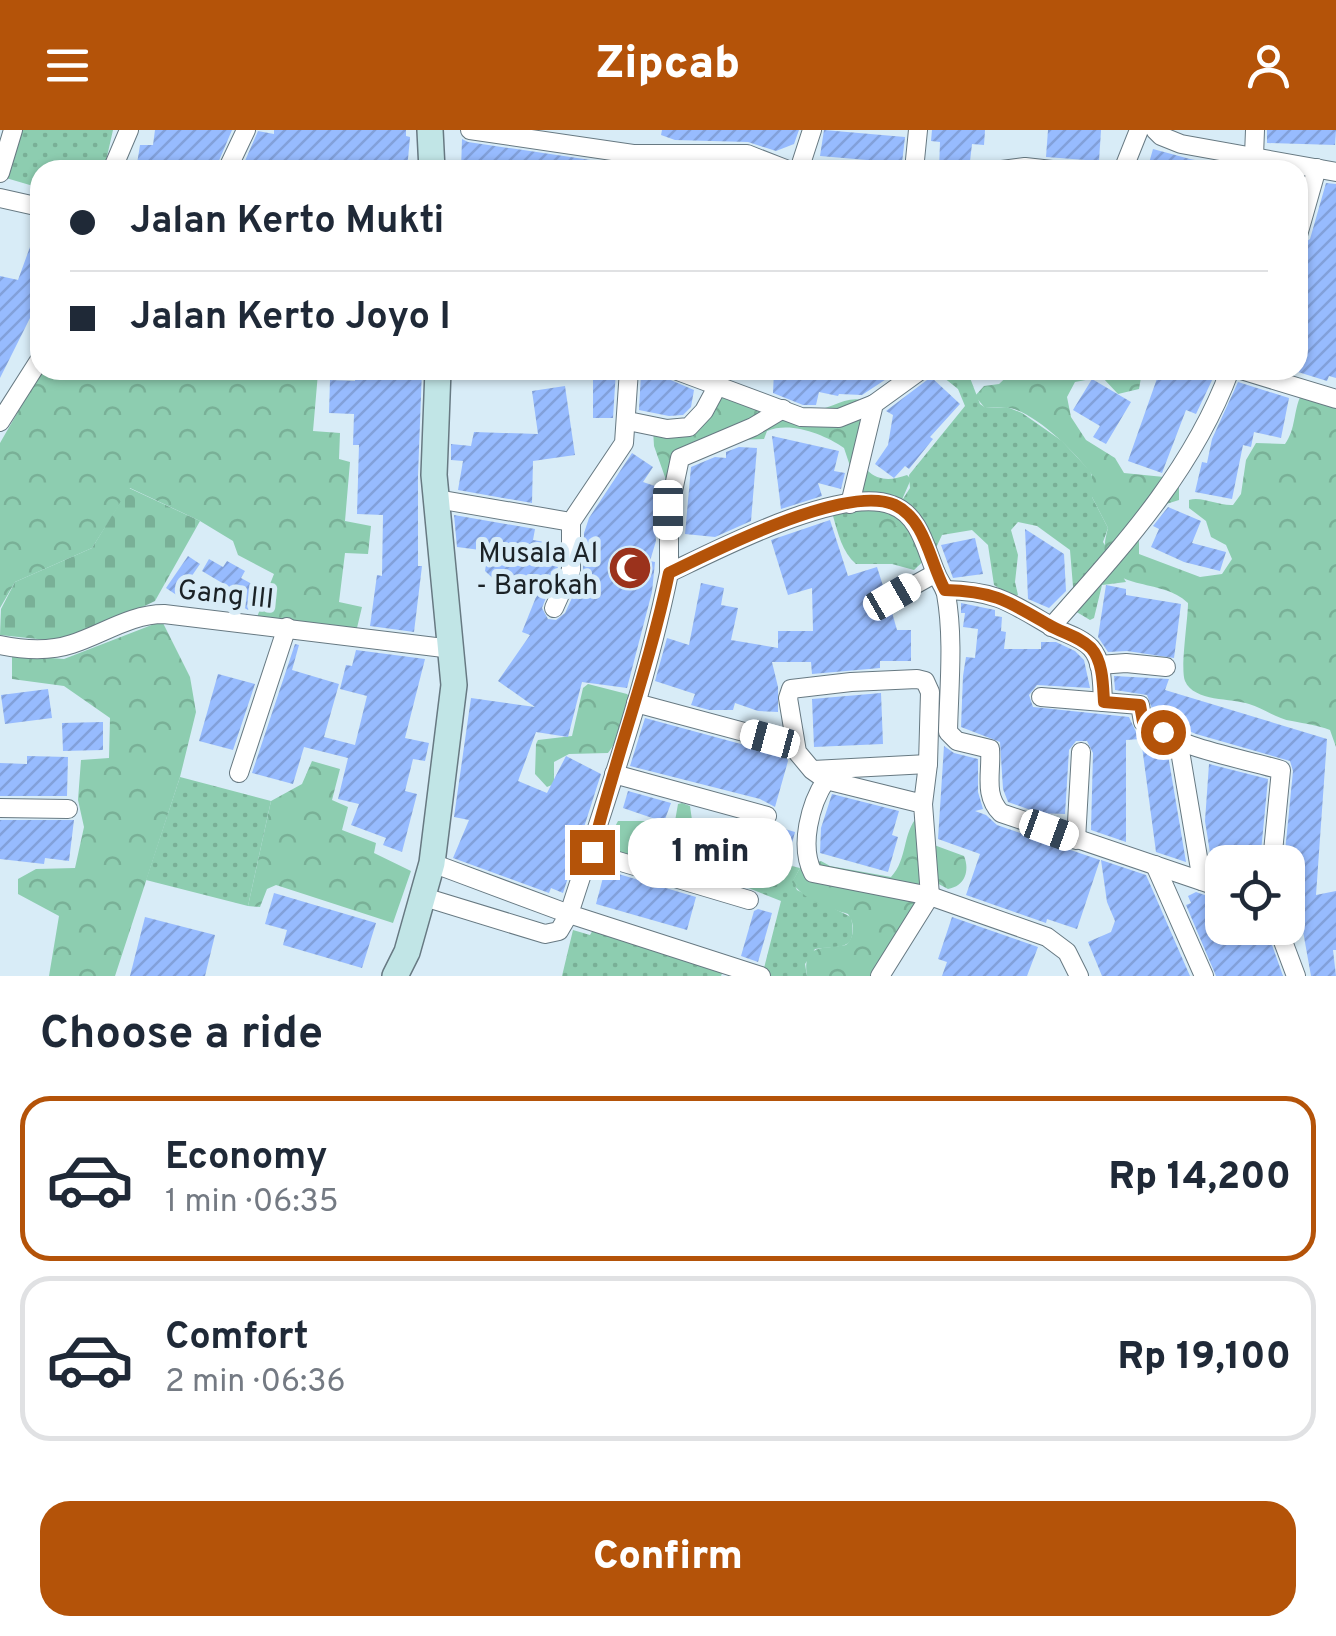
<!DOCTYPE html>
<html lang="en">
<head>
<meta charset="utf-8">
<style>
	:root { --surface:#fff; --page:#f6f6f7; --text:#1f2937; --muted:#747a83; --line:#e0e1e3; --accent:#b45309 }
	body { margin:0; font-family:Overpass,sans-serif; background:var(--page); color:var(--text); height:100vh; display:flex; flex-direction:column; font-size:38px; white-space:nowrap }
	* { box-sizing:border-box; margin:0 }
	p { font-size:32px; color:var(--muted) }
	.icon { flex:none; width:55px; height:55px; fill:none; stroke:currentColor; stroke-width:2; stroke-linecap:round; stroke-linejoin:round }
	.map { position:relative; height:846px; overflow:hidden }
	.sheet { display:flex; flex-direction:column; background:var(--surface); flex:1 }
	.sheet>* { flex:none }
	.top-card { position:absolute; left:30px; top:30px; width:1278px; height:220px; border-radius:30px; box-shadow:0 2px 8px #0004; display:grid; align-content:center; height:220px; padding:0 40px; background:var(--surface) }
	.controls { position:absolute; left:1205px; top:715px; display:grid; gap:20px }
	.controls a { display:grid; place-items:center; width:100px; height:100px; border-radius:20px; background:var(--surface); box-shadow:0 2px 8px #0004; font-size:50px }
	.end { position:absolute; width:45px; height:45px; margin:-22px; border:12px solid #b45309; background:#fff; box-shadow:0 0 0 5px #fff }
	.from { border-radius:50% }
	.bubble { position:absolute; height:70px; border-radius:30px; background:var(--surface); box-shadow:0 2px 8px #0004; font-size:32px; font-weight:800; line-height:70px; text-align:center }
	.car { position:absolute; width:30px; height:60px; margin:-30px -15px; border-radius:12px; box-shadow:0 0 8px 2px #0007; background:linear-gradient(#fff 24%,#345 0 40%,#fff 0 76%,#345 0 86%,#fff 0) }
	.top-card b { display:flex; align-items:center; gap:35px; height:95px; font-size:38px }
	.top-card b+b { border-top:2px solid var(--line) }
	.top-card i { width:25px; height:25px; background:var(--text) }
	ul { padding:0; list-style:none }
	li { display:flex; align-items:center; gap:30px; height:165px; margin:0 20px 15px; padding:0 20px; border:5px solid var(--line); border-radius:30px }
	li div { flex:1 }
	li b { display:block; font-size:38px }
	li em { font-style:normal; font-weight:800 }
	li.on { border-color:var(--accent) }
	li>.icon { width:90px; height:90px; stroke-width:1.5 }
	h2 { padding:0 40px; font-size:45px; line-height:120px }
	.cta { display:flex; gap:20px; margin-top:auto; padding:20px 40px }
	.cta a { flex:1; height:115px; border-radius:30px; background:var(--accent); color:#fff; font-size:40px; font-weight:800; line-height:115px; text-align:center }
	header { display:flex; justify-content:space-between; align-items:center; height:130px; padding:0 40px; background:var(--accent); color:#fff; font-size:45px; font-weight:800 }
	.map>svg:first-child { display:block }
	.grass { fill:url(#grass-dots) }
	.forest { fill:url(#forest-crowns) }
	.cemetery { fill:url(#cemetery-stones) }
	.building { fill:url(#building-hatch) }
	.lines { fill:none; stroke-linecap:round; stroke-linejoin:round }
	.minor-casing { stroke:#677982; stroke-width:20 }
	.secondary-casing { stroke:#677982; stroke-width:28 }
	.minor { stroke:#fff; stroke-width:18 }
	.secondary { stroke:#c1e5e6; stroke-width:25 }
	.route { stroke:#b45309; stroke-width:12 }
	.labels { text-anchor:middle; stroke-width:10; stroke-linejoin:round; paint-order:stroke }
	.poi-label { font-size:28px; fill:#1b2226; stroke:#d8ecf7; text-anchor:end }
	.street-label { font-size:28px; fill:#1b2226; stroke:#d8ecf7 }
</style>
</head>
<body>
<header><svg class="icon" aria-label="menu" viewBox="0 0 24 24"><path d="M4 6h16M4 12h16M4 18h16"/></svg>Zipcab<svg class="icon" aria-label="person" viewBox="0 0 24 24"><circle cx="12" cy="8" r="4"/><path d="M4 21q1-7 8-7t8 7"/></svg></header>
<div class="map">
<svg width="1336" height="846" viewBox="0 0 1336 846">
	<defs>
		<pattern id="grass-dots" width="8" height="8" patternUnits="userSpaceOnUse" patternTransform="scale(2.5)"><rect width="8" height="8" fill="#8dcdb0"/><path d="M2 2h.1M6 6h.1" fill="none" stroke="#79b097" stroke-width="1.8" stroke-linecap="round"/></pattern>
		<pattern id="forest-crowns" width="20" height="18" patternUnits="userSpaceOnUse" patternTransform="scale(2.5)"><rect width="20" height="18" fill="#8dcdb0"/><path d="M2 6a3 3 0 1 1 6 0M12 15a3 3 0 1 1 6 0" fill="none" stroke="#79b097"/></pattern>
		<pattern id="cemetery-stones" width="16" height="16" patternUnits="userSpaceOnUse" patternTransform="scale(2.5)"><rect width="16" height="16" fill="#8dcdb0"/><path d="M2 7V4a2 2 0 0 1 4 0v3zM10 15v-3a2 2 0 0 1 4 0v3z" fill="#79b097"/></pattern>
		<pattern id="building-hatch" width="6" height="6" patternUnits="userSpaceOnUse" patternTransform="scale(2.5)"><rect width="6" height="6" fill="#97bbfe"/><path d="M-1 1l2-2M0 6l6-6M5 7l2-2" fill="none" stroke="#82a0da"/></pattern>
	</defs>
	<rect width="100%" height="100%" fill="#d8ecf7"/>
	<g class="grass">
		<polygon points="20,0 113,0 104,40 40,40 40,58 6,48"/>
		<path d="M942 240H967L980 274 986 278 1007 277 1022 283 1062 311 1090 341 1093 349 1092 367 1108 398 1103 412 1126 452 1102 455 1094 488 1090 490 1075 481 1070 420 1037 396 1018 392 1011 400 1018 425 1015 452 1018 465 1013 467 994 455 988 415 972 400 942 405 935 420 914 440 892 434H856C842 422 838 403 833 386L838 381 901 372 910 358 909 345 965 276 958 259 943 247Z"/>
		<polygon points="180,647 271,671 248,776 146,750"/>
		<path d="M750 726 800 738 793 751 797 760 851 787C858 823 840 815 815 819L805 834 807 846H762L781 771 741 755Z"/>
		<polygon points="594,798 724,839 721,846 562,846 573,800 590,805"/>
	</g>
	<g class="forest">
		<polygon points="42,240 349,240 349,245 318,243 313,301 340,303 339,329 350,332 345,391 371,396 368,424 345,423 339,472 362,477 356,502 257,487 274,444 238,425 233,411 200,391 130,358 92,418 15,452 0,478 0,313"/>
		<path d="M703 240H718C729 262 785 281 809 281 831 281 849 261 870 273L867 340C879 352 893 350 907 345L911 349 901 372 900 394 888 402 860 400 850 374 852 342 844 318C824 304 790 291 767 301L764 309 737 310 691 322 677 381 654 316 653 299 679 293 701 279 708 250Z"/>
		<path d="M1014 240 1142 242 1139 259 1118 264 1102 247 1075 252 1067 267 1071 287 1086 310 1115 328 1124 343 1164 347 1179 358V370L1163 375 1139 392V424L1200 447 1222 444 1232 429 1226 415 1211 407 1206 391 1189 378V370C1202 366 1218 376 1233 375L1241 364 1246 330 1256 313 1285 314C1296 299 1293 282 1301 265L1336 260V617L1330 600C1317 595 1306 594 1292 591 1277 589 1263 578 1249 574 1232 568 1194 572 1185 551 1180 539 1188 490 1188 473 1159 443 1088 468 1108 398L1092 367V345C1076 323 1037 284 1010 278 1002 276 993 278 985 278L975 266 984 256 999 254Z"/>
		<polygon points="162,491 190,547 196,582 180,647 115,846 49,846 59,786 18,764 18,749 36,739 75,738 84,697 78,670 81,630 109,628 110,588 64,556 12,549 12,525 64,529"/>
		<path d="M588 554 627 564 630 567 631 580C618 595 619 610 608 623L569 624 554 632V654L547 657 535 644 536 614 538 610 572 606 583 558Z"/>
		<polygon points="312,631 340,639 332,670 348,677 342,700 376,713 374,723 411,741 393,793 276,755 267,759 260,777 248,776 271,671 302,654"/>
		<polygon points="682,673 690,676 692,690 716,705 685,741 666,740 614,722 608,710 618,691 645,691 668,696 675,691 678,674"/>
		<path d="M918 686 934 715 964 726C970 741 965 756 948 759L933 751 918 786 873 846H807C802 812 823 820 846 815 855 807 855 793 848 784 829 778 803 770 792 752L800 738 821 731 830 736 891 747C908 729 902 703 918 686Z"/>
	</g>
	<polygon class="cemetery" points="129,358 200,391 155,471 90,502 56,511 0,505 1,479 15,452 92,418"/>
	<g class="building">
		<polygon points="155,0 232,0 215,40 136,40 140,15 153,15"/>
		<polygon points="274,0 406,0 406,6 410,7 407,40 241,40 258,1 274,4"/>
		<polygon points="662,0 799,0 794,14 776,21 748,12 675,10 661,5"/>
		<polygon points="824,0 905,7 902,33 820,26"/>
		<polygon points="932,0 985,0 984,15 972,14 969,40 939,40 940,12 931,11"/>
		<polygon points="1048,0 1101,0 1099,31 1046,27"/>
		<polygon points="1267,0 1336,0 1335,15 1267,13"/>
		<polygon points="462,9 468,12 611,33 609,40 461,40"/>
		<polygon points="1153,19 1190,29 1246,40 1147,40"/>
		<polygon points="1326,53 1336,54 1336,248 1329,246 1327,251 1298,242 1298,117 1310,109"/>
		<polygon points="38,95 40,168 0,248 0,146 18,150"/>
		<polygon points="422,240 418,345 418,436 422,436 414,502 370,496 377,445 382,446 383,385 357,384 359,315 353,315 354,284 329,283 330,250 355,251 355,241"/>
		<polygon points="593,240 616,240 613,288 593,288"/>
		<polygon points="774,240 842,240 858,244 859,240 900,240 862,265 839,264 838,266 819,262 816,275 803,275 773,263"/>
		<polygon points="1160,240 1197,240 1214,246 1196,284 1186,280 1162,343 1128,331"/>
		<polygon points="641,243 666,248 694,260 691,277 683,285 669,286 639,280"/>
		<polygon points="931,247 960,274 930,307 933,309 909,339 905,336 894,348 875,334 888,315 893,285 886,281"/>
		<polygon points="1092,249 1131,272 1106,314 1093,307 1100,296 1073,280"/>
		<polygon points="1238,252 1289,268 1281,308 1254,302 1251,317 1243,315 1232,369 1195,362 1202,332 1207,333 1212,309"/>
		<polygon points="565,256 575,325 533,331 532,373 458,360 463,331 451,330 451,314 471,316 474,302 538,304 532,261"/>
		<polygon points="772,306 839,321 834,341 845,343 841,359 818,353 822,366 781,379"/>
		<polygon points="739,317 757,318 751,391 715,407 685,404 691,337 715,327 726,328 726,322"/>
		<polygon points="632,323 653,337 643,352 661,358 654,390 656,411 650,431 655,432 652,462 627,558 582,552 568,607 536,602 518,651 547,663 566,626 601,644 563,763 551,758 549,763 453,728 469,690 454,687 471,568 535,577 498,551 530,505 522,502 538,462 499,454 485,441 488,421 457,417 454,385 535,399 533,410 558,414 558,437 542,478 548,489 556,490 565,483 583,444 584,403 589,388"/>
		<polygon points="1168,377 1201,391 1192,413 1226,422 1220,441 1184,432 1151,417 1159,399 1153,396"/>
		<polygon points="830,390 848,446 877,437 884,459 882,472 891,479 897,500 911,500 911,531 880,531 880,538 812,544 811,532 772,532 778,557 778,582 758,581 735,573 733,580 709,580 691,575 695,564 655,551 667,508 689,515 701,453 724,458 721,475 738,478 731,510 778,518 778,501 813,501 812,458 788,465 771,410"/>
		<polygon points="1025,399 1064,424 1066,461 1049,478 1028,469"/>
		<polygon points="975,408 983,444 953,448 941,415"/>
		<polygon points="188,426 200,434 178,466 166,458"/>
		<polygon points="209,429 223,437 227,431 245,441 241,448 261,459 248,480 229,469 234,460 202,441"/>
		<polygon points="1106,455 1126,459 1126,465 1181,474 1174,528 1127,521 1108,522 1098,507"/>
		<polygon points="961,473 995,480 995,486 1002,487 1001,501 1006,502 1004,519 1041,519 1041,512 1056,512 1075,521 1084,530 1090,558 1037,555 1029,565 1033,577 1129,587 1136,602 1167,619 1186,732 1156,722 1141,609 1126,610 1126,712 1091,700 1093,623 1087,611 1076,611 1069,620 1065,684 1039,683 1008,672 1003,659 1000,612 961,597 963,546 966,527 975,528 978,499 963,497 965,483 961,483"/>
		<polygon points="295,514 299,515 292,540 339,554 324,607 355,615 367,566 340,559 346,535 352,536 356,520 425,529 405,608 429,613 425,631 413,629 405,661 417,664 402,722 383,715 386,708 351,695 359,674 338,669 348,628 304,617 293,654 252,643"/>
		<polygon points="218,544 255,554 233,620 199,611"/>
		<polygon points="1114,546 1169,549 1165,560 1327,609 1316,765 1336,761 1336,820 1333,820 1336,846 1311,846 1296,762 1288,762 1288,732 1284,732 1293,641 1290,631 1196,604 1164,590 1154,584 1147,565 1115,560"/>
		<polygon points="48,559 52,588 5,594 1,565"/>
		<polygon points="881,563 883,614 814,617 812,569"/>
		<polygon points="645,588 767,621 784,619 788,631 775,677 760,669 630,636"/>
		<polygon points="103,592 103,620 63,621 62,593"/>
		<polygon points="944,616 954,623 978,629 978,662 983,679 975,681 986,685 997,695 1100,730 1077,799 1047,789 1046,793 966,765 980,724 938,709"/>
		<polygon points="27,626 68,627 67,666 0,666 0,633 27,634"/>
		<polygon points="1209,634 1268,649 1260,732 1215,732 1216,728 1211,729 1205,691"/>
		<polygon points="628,661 671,673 664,692 623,678"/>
		<polygon points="832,664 899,681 892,705 898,707 888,742 820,723 821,698"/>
		<polygon points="0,690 74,690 69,731 45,728 44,734 0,729"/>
		<polygon points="752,695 765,698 775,696 795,702 787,732 744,718"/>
		<polygon points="715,717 741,725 732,752 706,744"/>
		<polygon points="1101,730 1146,745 1190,846 1102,846 1088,812 1111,802 1115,791 1107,772"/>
		<polygon points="605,740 696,767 687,800 596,774"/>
		<polygon points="1196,762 1219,770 1222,798 1266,798 1283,846 1216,846 1186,775 1191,773 1188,766"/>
		<polygon points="274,763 376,793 362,838 283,815 287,800 265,794"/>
		<polygon points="758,779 772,783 758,832 741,826 754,781"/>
		<polygon points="145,787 215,805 205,846 130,846"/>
		<polygon points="952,787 1038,817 1027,846 942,846 947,832 938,829"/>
	</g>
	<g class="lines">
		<g class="minor-casing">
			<g id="minor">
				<polyline points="470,0 633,24 747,24 788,40"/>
				<polyline points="1155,0 1161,6 1181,14 1336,42"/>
				<polyline points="1254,26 1255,0"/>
				<polyline points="112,40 129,0"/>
				<polyline points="227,40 246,0"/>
				<polyline points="799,40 812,0"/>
				<polyline points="914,40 918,0"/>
				<polyline points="1002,40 1025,37 1052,40"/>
				<polyline points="1123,40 1139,0"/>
				<polyline points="0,43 13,0"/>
				<polyline points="0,68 40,77"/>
				<polyline points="1298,105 1317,38"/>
				<polyline points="675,240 801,287 839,288 874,274"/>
				<polyline points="1241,240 1336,269"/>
				<polyline points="628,291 667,299 689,297 704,281 718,255"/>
				<polyline points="0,292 40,229"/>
				<polyline points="437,369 571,392 624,313 629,240"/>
				<polyline points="850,374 874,274 921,240"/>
				<polyline points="669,443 669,380 680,328 753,297 783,279"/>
				<path d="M945 460C995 461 1008 471 1049 495 1062 503 1080 506 1091 518 1103 531 1102 555 1103 572L1140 575 1143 592C1181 619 1237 627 1281 640L1272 732"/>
				<polyline points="893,467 936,443"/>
				<polyline points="554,478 571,440 571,392"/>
				<path d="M1051 497C1122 417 1192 342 1230 240"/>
				<path d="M0 515C24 520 48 522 72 514 103 504 131 484 164 484L452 519"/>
				<polyline points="1099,535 1126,533 1166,537"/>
				<polyline points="1041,567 1103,572"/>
				<polyline points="636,573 770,609"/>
				<polyline points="1178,609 1202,751"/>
				<polyline points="813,640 928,634"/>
				<polyline points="239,643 287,497"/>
				<polyline points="614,644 767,686"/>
				<path d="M826 650C810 674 799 716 813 743L930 766 1047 807 1067 822 1079 846"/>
				<polyline points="0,678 68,679"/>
				<polyline points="1076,710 1081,622"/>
				<polyline points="591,723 749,770"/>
				<polyline points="1155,735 1204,846"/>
				<polyline points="424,767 545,804 559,801 569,784 432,733"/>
				<polyline points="1278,798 1296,846"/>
				<path d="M761 846 569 784C605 672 645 560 669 443 717 420 841 355 892 375 920 385 926 420 936 443 939 451 944 456 946 464 954 508 949 557 948 602L957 611 990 619C992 642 983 665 1001 683L1222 758"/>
				<polyline points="880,846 930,766 923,674 928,634 930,562 925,551 917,549 851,552 791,559 788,568 797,622 812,640 826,650 923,674"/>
			</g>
		</g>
		<g class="secondary-casing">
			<g id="secondary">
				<polyline points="430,0 432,40"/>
				<polyline points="395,846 407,822 432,733 454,555 434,345 438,240"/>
			</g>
		</g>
		<use href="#minor" class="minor"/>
		<use href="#secondary" class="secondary"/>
	</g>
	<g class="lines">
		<path class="route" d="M592 722C615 628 649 538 669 443 714 421 847 353 895 375 926 390 930 433 945 460 994 461 1008 471 1049 495 1062 503 1079 506 1091 518 1103 531 1103 555 1104 572L1140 575 1143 592 1163 602"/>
	</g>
	<defs>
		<g id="mosque-disc" transform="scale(2.25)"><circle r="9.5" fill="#9b321c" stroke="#d8ecf7"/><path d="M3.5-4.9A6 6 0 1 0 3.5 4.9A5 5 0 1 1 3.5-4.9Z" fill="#fff"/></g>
	</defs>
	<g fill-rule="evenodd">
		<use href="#mosque-disc" x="630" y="438"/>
	</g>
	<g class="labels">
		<g class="poi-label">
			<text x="598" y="432">Musala Al<tspan x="598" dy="32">- Barokah</tspan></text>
		</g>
		<g class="street-label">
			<text transform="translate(226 463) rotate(6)" y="10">Gang III</text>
		</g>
	</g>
</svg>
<div class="controls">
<a><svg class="icon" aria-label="locate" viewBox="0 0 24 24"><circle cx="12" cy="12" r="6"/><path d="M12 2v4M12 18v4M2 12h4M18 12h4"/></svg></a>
</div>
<i class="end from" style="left:1163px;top:602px"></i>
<i class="end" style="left:592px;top:722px"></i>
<div class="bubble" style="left:628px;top:688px;width:165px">1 min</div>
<i class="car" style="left:668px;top:380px;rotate:180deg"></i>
<i class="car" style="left:892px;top:467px;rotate:60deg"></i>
<i class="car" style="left:770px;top:609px;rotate:285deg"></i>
<i class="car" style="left:1049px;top:700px;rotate:110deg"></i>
<div class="top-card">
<b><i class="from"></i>Jalan Kerto Mukti</b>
<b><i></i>Jalan Kerto Joyo I</b>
</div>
</div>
<section class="sheet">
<h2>Choose a ride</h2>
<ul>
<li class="on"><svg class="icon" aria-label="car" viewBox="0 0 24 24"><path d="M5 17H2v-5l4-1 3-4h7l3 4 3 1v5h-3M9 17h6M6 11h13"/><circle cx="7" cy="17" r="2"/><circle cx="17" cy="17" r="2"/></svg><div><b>Economy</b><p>1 min · 06:35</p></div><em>Rp 14,200</em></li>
<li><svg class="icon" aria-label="car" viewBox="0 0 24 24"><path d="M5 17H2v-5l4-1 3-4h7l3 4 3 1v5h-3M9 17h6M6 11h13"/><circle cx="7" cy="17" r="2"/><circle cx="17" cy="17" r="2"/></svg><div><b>Comfort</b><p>2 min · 06:36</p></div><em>Rp 19,100</em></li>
</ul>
<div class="cta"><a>Confirm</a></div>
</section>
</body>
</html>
